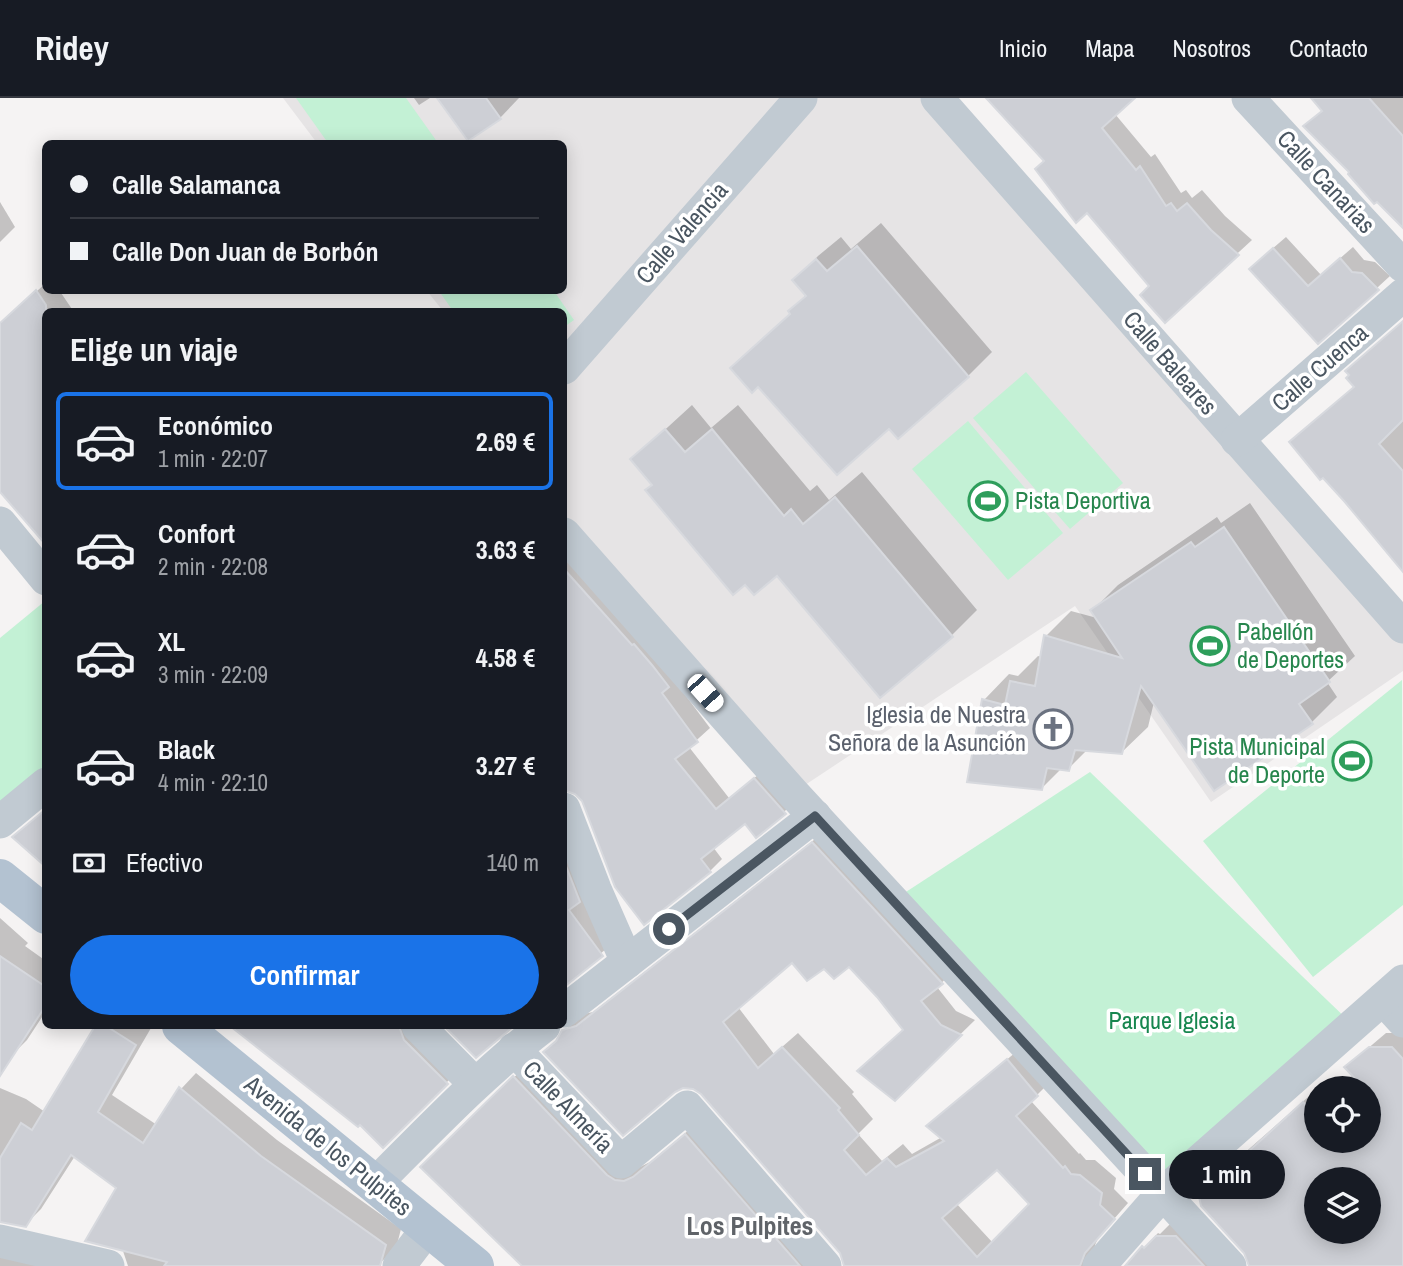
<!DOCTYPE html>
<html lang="es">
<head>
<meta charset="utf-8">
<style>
	:root { --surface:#171b24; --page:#20242c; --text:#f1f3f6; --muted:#9ea1a6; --line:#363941; --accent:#1a73e8 }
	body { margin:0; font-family:"Archivo Narrow",sans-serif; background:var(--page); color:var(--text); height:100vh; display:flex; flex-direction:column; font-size:26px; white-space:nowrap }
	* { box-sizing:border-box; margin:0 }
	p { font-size:23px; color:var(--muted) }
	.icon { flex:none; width:38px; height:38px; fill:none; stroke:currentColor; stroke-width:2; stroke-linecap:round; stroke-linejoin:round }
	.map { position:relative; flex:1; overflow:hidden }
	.drawer { position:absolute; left:42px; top:210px; width:525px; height:721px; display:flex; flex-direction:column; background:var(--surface); border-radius:10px; box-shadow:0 4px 18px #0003 }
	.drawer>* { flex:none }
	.hud { position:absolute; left:42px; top:42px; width:525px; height:154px; border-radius:10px; box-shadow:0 4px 18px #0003; display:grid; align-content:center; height:154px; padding:0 28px; background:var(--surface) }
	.fabs { position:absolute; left:1304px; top:978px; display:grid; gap:14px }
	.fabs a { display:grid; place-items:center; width:77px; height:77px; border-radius:50%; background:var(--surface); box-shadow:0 4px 18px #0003; font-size:35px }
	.end { position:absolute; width:32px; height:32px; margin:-16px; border:9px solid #4a5661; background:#fff; box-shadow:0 0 0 4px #fff }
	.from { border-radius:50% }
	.bubble { position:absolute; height:49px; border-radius:24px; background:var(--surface); box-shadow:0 4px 18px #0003; font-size:23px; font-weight:700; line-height:49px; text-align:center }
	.car { position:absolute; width:21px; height:42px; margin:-21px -10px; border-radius:9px; box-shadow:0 0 5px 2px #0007; background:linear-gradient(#fff 24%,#345 0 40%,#fff 0 76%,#345 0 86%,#fff 0) }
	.hud b { display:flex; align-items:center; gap:24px; height:66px; font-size:26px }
	.hud b+b { border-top:2px solid var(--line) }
	.hud i { width:18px; height:18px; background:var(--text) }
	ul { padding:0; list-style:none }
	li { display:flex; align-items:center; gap:21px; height:98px; margin:0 14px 10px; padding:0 14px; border:4px solid transparent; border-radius:10px }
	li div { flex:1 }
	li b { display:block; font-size:26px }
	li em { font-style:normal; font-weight:700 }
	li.current { border-color:var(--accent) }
	li>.icon { width:63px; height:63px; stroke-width:1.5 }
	h2 { padding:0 28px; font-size:32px; line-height:84px }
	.pay { display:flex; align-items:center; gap:18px; height:77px; padding:0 28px; font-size:26px }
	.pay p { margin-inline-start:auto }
	.action { display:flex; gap:14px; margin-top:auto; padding:14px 28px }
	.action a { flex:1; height:80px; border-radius:42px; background:var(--accent); color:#fff; font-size:28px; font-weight:700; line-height:80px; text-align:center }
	header { display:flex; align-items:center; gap:42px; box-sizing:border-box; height:98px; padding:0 35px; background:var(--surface); border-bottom:2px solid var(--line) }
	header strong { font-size:33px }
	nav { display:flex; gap:38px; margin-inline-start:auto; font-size:24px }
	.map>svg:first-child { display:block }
	.education { fill:#e6e4e5 }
	.green { fill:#c3f1d5 }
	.shadow { fill:#0003; fill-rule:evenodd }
	.building { fill:#cdcfd5; stroke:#d7d9de; stroke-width:2; fill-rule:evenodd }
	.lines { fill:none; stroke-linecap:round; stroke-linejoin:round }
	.minor { stroke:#c1cad2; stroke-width:33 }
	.primary { stroke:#b3c2d1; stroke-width:38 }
	.route { stroke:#4a5661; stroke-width:9 }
	.labels { text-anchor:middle; stroke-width:7; stroke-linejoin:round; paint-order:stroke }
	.street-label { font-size:24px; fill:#4a5661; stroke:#fff }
	.leisure-label { font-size:24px; fill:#27864d; stroke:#fff; text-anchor:start }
	.worship-label { font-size:24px; fill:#5b616d; stroke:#fff; text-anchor:end }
	.park-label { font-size:24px; fill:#17864f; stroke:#fff }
	.neighbourhood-label { font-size:26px; font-weight:bold; fill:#5f6368; stroke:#fff }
</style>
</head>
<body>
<header>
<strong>Ridey</strong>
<nav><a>Inicio</a><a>Mapa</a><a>Nosotros</a><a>Contacto</a></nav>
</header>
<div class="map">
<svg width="1403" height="1168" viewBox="0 0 1403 1168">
	<rect width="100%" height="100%" fill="#f5f3f3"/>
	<polygon class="education" points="283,0 937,0 1403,533 1403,573 1211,704 1075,508 793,695 564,436 564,214 443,213 427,193 564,192 564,46 317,45"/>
	<g class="green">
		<polygon points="296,0 406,0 438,45 328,45"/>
		<polygon points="439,193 554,193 574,222 564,229 564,214 453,213"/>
		<polygon points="1026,274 1123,385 1070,431 973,320"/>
		<polygon points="968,323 1063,435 1008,482 912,371"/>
		<polygon points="45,503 45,686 0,724 0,540"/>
		<polygon points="1402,582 1403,807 1313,879 1203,743"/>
		<polygon points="1090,674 1353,927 1163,1095 892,803"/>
	</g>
	<g class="shadow">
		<polygon points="414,0 430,0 419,7"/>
		<polygon points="439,0 519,0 500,20"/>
		<polygon points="988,0 1132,0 1115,16 1151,59 1155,56 1181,95 1186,92 1192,100 1202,92 1225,118 1252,142 1165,222 1151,188 1046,63"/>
		<polygon points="1313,0 1403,0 1403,128 1306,28 1323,12"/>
		<polygon points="0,104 15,129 0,144"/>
		<polygon points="881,125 992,254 968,278 898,338 889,329 758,287 732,270 791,215 790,213 807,196 795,182 818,158 841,139 851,151"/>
		<polygon points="1286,139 1321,177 1353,149 1364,162 1375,164 1390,178 1342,222 1264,158"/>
		<polygon points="46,185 46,192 59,192 74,214 46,214 0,389 0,226"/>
		<polygon points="1403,223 1403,470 1345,401 1291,345 1355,288 1363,258"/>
		<polygon points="692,307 711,330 738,307 810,393 817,387 829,402 862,374 977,512 952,537 880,597 777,476 654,386 633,361"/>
		<polygon points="1250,405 1355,558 1327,584 1337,599 1312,624 1154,604 1148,629 1122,654 1088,651 1068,671 1062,670 1041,691 984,602 1009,576 1018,578 1038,558 1042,559 1046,538 1071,513 1097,520 1092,513 1118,487 1217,419 1221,425"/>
		<polygon points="564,459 674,582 710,630 689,649 729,700 768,669 798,702 756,737 745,723 713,749 722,761 710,773 617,788 564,641"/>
		<polygon points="564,726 614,844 564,887"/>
		<path d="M828 731 957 870 937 889 956 913 975 922 894 1001 859 972 904 931 879 898 849 867 824 869 792 863 738 909 774 956 798 935 854 994 852 996 873 1021 858 1036 882 1063 903 1046 912 1056 942 1039 928 1028 1023 948 1052 982 1031 1003 1079 1056 1080 1055 1086 1062H1095L1116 1080 1114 1091 1128 1105 1099 1138 1095 1147V1158L1102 1168H845L841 1154 702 995 561 938 579 917 593 914ZM997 1069 1031 1106 993 1145 956 1105Z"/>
		<polygon points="0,820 28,845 25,848 46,863 46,913 27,942 11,958 0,951"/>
		<polygon points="97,928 147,928 151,930 112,997 157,1027 181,991 196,975 277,1042 401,1131 396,1150 377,1168 128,1168 123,1153 113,1148 119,1090 75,1058 41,1111 25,1127 0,1122 0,990 26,1001 45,1014"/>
		<polygon points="230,928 416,928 459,972 383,1048 361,1024 358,1027"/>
		<polygon points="447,928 512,928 476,958"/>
		<path d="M1386 935H1403V1168H1250V1163L1200 1094 1316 992V1043H1368V990H1337L1353 977 1346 969ZM1316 1082H1368V1134H1316Z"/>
		<polygon points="529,965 640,1069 650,1064 701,1022 828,1168 525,1168 437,1054"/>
		<polygon points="1173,1123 1233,1168 1127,1168 1158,1135 1160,1136"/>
		<polygon points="0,1154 39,1168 0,1168"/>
	</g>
	<g class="building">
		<polygon points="437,0 486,0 501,21 468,43"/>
		<polygon points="986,0 1135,0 1102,30 1136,72 1140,68 1166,108 1171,105 1177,113 1187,105 1211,132 1239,157 1165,225 1140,197 1149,188 1087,115 1076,125 1035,71 1044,63"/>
		<polygon points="1311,0 1369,0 1403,38 1403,130 1377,104 1374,106 1348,76 1349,74 1303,28 1322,13"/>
		<polygon points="857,148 969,279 898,341 889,331 837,377 758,289 752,295 730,270 790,216 788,213 806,198 792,182 816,161 827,173"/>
		<polygon points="1273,150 1308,188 1340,160 1352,174 1362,175 1379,192 1318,246 1249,171"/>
		<polygon points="36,192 46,207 46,447 0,394 0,225"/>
		<polygon points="1403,223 1403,322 1379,346 1403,373 1403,474 1344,403 1323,380 1320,382 1289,344 1354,289 1346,280 1349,277 1345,273"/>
		<polygon points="665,331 685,354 712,331 784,418 791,411 803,426 835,399 953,539 880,600 777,478 754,497 745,487 733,497 645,392 652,387 630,361"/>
		<polygon points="1224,429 1330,584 1299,606 1313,626 1214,693 1141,588 1122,656 1075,652 1069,673 1047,670 1042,692 967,684 982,601 1005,607 1010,583 1035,588 1044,537 1122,560 1090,512 1191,444 1195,449"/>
		<polygon points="564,471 632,547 634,546 652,567 669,589 662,595 698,644 675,661 716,711 754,680 786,716 756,740 745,726 701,761 711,774 644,827 615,789 582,703 575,696 564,692"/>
		<polygon points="46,711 46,769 12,739"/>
		<path d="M812 744 943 886 921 903 941 927 962 937 895 1003 857 973 903 932 877 899 849 869 834 881 824 871 807 883 792 865 723 924 758 970 782 949 840 1010 838 1012 859 1037 844 1052 866 1077 887 1060 896 1069 944 1043 926 1028 1007 961 1038 998 1016 1018 1063 1070 1065 1068 1071 1076 1080 1077 1102 1095 1100 1107 1115 1121 1085 1155 1080 1168H844L840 1155 701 996 693 991 683 990 675 994 623 1038 543 954 556 943 562 932 576 928ZM997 1072 1029 1106 977 1159 942 1120Z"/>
		<polygon points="564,763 580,804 569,812 603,858 564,889"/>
		<polygon points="0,858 46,889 46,907 0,978"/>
		<polygon points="95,928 106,928 136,947 98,1014 143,1045 179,989 261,1058 386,1147 380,1168 164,1168 167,1164 85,1143 116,1090 71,1057 26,1129 0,1124 0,1060 21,1025 32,1032"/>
		<polygon points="230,928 399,928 404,942 448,986 383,1050 360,1027 358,1029"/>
		<polygon points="444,928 514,928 476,960"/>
		<path d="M1369 949H1392L1403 961V1168H1249L1244 1155 1201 1108 1198 1094 1250 1052 1303 1004 1316 1017V1043H1368V990H1364L1344 969ZM1316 1082H1368V1134H1316Z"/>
		<polygon points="513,978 607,1077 615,1082 624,1083 633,1079 685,1036 800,1168 522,1168 420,1069"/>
		<polygon points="1156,1138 1176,1138 1204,1168 1125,1168 1142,1148 1144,1150"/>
	</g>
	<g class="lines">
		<g class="minor">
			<polyline points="937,0 1403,529"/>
			<polyline points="1248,0 1403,168"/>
			<polyline points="564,270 801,0"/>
			<polyline points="1237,342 1403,197"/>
			<polyline points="0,425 46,481"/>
			<polyline points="564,436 793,695 1230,1168"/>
			<polyline points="564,711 595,791 627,864"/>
			<polyline points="0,724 46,686"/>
			<polyline points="1383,901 1403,923"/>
			<polyline points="564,913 815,718"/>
			<polyline points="418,928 475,986"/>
			<polyline points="514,951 621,1064 687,1009 825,1168"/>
			<path d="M375 1086C430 1031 483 975 544 928"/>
			<polyline points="0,1143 108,1168"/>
			<polyline points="399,1168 428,1130"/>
			<polyline points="1099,1168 1163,1095 1403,883"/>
		</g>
		<g class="primary">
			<polyline points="0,780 46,817"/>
			<polyline points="181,928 475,1168"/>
		</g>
	</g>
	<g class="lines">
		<polyline class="route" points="669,831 815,718 1145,1076"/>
	</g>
	<defs>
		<g id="stadium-ring" transform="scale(2.0125)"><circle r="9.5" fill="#fff" stroke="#2e9e5b" stroke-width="1.5"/><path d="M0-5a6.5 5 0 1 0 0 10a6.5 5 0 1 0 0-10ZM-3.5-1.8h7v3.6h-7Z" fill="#2e9e5b"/></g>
		<g id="church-ring" transform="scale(2.0125)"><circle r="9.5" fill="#fff" stroke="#6b7280" stroke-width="1.5"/><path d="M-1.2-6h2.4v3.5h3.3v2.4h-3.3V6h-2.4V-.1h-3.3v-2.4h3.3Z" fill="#6b7280"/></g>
	</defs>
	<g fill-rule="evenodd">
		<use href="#stadium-ring" x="988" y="403"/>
		<use href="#stadium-ring" x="1210" y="548"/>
		<use href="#church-ring" x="1053" y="631"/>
		<use href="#stadium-ring" x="1352" y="663"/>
	</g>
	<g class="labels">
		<g class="street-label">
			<text transform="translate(1326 84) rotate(47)" y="8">Calle Canarias</text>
			<text transform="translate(682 135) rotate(-49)" y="8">Calle Valencia</text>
			<text transform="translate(1170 265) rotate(49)" y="8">Calle Baleares</text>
			<text transform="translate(1320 270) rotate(-41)" y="8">Calle Cuenca</text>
			<text transform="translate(568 1009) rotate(46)" y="8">Calle Almería</text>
			<text transform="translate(328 1048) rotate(39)" y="8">Avenida de los Pulpites</text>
		</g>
		<g class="leisure-label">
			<text x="1015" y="411">Pista Deportiva</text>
			<text x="1237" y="542">Pabellón<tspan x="1237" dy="28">de Deportes</tspan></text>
			<text x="1325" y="657" text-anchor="end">Pista Municipal<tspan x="1325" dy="28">de Deporte</tspan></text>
		</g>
		<g class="worship-label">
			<text x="1026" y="625">Iglesia de Nuestra<tspan x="1026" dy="28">Señora de la Asunción</tspan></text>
		</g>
		<g class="park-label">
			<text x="1172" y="931">Parque Iglesia</text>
		</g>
		<g class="neighbourhood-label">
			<text x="750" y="1137">Los Pulpites</text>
		</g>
	</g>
</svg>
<div class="fabs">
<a><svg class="icon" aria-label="locate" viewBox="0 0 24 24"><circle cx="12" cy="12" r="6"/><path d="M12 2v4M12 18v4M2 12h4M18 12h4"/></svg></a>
<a><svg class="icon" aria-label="layers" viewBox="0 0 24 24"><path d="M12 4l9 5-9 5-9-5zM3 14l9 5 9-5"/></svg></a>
</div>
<i class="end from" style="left:669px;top:831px"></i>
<i class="end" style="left:1145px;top:1076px"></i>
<div class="bubble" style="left:1169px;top:1052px;width:116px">1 min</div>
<i class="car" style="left:705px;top:595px;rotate:138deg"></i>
<div class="hud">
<b><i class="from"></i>Calle Salamanca</b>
<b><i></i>Calle Don Juan de Borbón</b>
</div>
<section class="drawer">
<h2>Elige un viaje</h2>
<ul>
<li class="current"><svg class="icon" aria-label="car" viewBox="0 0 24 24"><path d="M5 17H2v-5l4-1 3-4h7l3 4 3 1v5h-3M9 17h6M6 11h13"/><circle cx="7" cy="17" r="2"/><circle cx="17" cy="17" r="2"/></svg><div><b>Económico</b><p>1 min · 22:07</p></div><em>2.69 €</em></li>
<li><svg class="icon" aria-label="car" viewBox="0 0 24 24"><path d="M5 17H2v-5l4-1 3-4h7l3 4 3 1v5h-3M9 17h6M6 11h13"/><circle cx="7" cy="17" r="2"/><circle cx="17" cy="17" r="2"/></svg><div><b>Confort</b><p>2 min · 22:08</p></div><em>3.63 €</em></li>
<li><svg class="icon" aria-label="car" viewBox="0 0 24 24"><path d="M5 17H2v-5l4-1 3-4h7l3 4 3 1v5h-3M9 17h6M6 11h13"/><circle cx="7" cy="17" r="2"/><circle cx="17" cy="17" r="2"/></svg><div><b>XL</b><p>3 min · 22:09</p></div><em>4.58 €</em></li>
<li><svg class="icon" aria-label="car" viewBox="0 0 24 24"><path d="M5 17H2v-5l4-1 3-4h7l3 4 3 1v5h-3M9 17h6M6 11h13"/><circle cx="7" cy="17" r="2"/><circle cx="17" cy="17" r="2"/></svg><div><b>Black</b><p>4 min · 22:10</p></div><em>3.27 €</em></li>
</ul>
<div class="pay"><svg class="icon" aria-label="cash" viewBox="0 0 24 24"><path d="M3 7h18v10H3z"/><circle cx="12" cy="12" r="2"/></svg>Efectivo<p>140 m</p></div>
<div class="action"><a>Confirmar</a></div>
</section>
</div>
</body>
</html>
